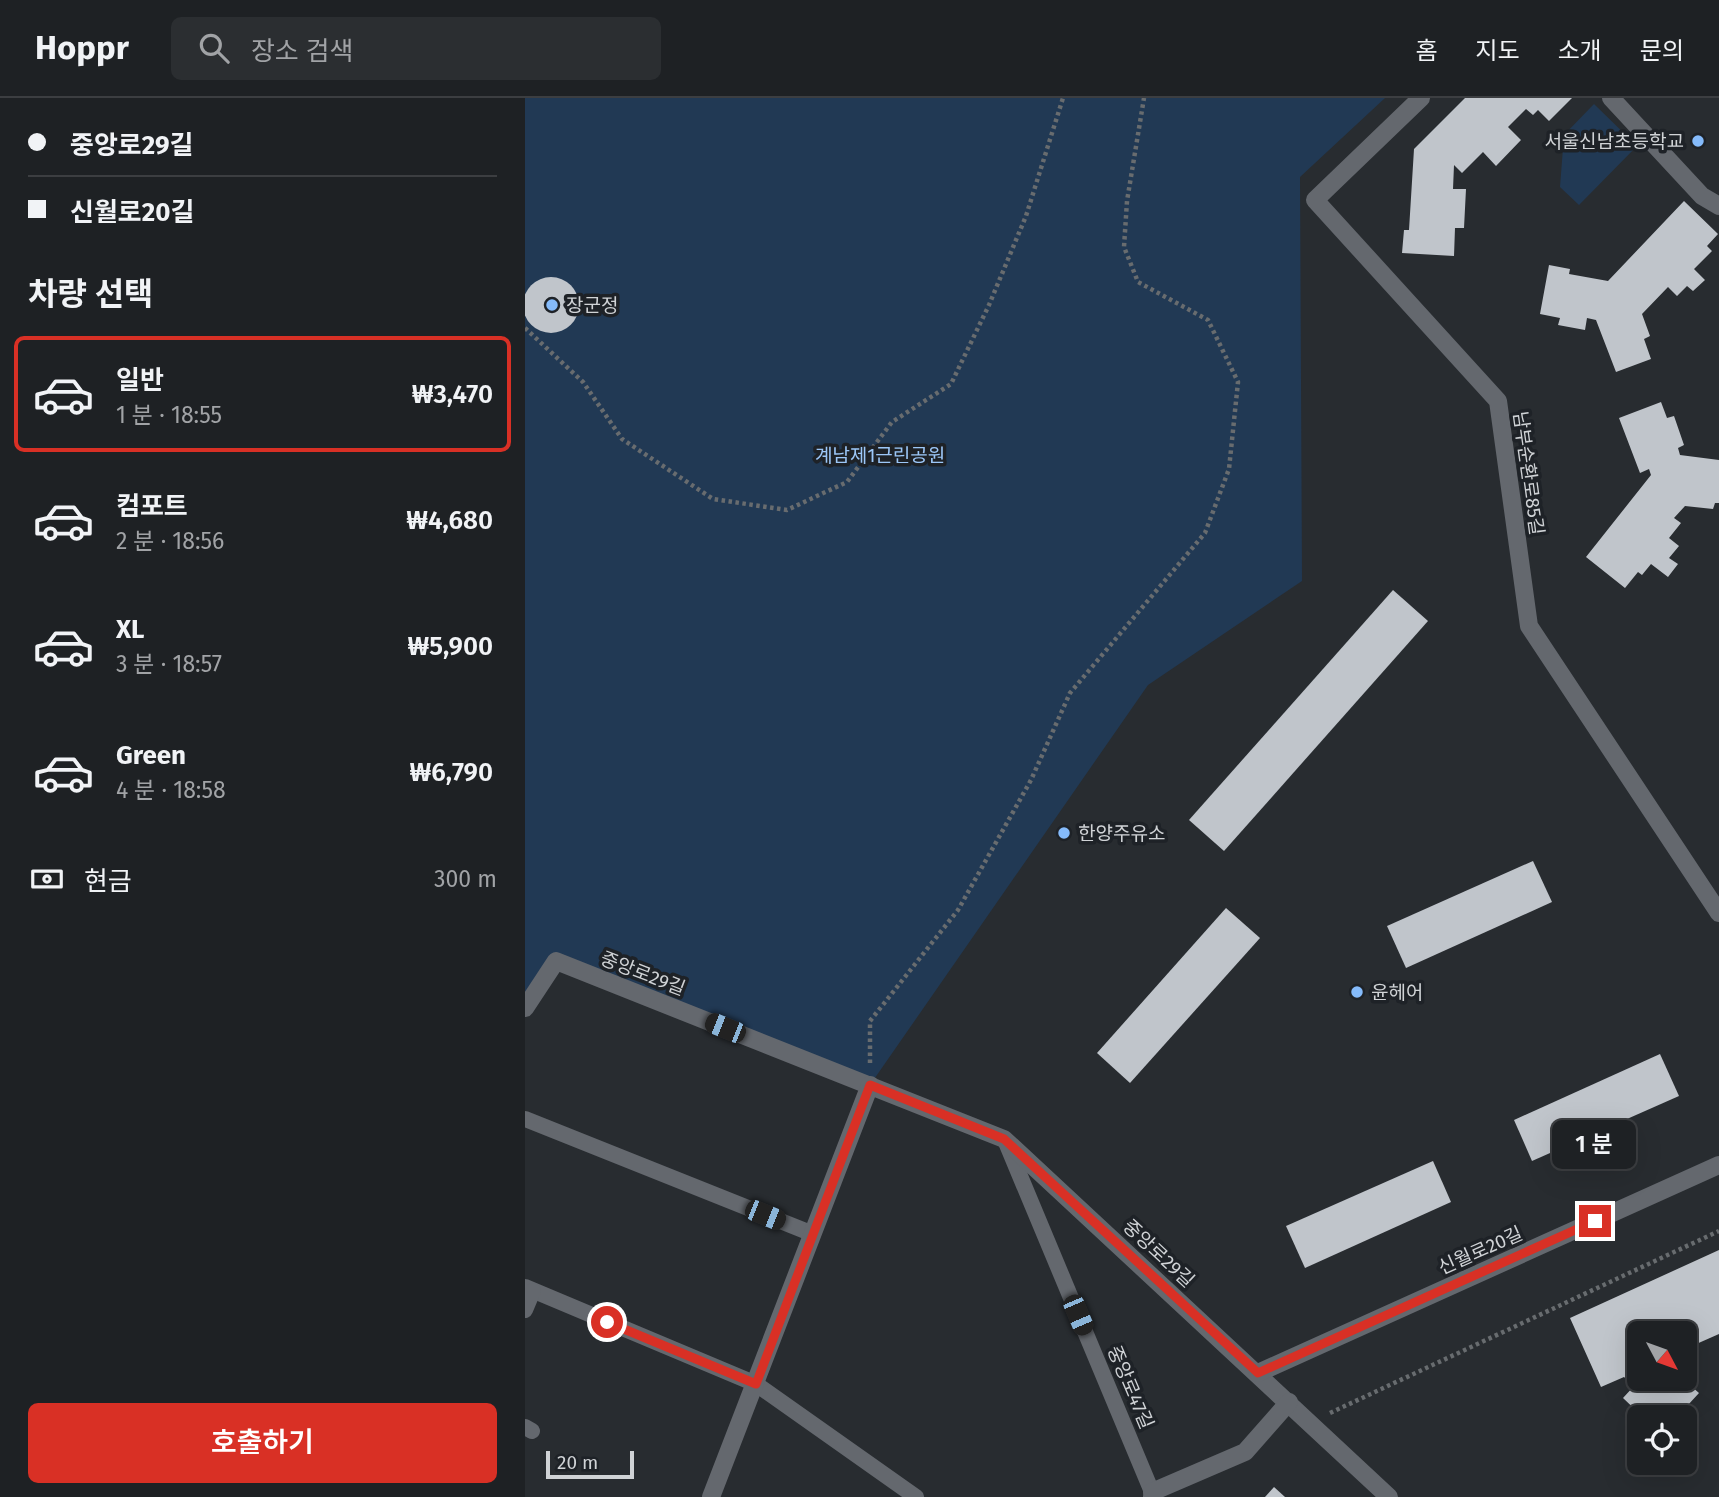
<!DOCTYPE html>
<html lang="ko">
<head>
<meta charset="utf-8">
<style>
	:root { --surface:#1e2124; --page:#2b2e31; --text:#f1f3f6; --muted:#a1a3a6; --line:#3c3e41; --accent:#d93025 }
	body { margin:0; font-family:"Fira Sans","Noto Sans KR",sans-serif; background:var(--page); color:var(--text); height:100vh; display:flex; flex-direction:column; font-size:26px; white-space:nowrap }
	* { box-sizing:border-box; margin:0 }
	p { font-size:23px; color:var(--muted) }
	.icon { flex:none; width:38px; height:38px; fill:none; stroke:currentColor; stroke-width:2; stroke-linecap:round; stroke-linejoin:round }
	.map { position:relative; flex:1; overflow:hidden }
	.panel { display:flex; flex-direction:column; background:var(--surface); width:525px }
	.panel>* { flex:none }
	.guide { display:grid; align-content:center; height:154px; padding:0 28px; background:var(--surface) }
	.needle { width:46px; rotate:131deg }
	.controls { position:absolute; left:1102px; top:1223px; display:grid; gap:14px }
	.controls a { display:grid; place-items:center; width:70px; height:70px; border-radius:10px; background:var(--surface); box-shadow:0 7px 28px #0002,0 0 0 2px var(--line); font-size:35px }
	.scale { position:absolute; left:21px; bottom:18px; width:88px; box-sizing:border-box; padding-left:7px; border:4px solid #d0d3d6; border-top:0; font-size:19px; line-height:24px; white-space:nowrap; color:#d0d3d6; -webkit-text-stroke:5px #1e2227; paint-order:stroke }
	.end { position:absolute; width:32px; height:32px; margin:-16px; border:9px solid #d93025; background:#fff; box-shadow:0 0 0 4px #fff }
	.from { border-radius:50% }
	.bubble { position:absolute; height:49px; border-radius:10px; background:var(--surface); box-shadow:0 7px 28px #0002,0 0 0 2px var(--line); font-size:23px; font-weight:600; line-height:49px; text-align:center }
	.car { position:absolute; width:21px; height:42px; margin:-21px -10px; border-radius:9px; box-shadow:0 0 5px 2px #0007; background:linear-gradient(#222 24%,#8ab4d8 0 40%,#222 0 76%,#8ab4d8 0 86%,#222 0) }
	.guide b { display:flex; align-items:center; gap:24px; height:66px; font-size:26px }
	.guide b+b { border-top:2px solid var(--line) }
	.guide i { width:18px; height:18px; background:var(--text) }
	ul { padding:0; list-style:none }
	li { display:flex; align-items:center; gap:21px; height:116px; margin:0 14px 10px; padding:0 14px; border:4px solid transparent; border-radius:10px }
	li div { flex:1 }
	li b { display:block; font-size:26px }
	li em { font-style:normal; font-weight:600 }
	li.current { border-color:var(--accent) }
	li>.icon { width:63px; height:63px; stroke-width:1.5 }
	h2 { padding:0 28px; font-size:32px; line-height:84px }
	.pay { display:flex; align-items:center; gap:18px; height:77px; padding:0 28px; font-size:26px }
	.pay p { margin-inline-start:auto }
	.primary-button { display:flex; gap:14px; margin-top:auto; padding:14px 28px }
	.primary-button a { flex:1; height:80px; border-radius:10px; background:var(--accent); color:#fff; font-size:28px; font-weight:600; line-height:80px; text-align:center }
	header { display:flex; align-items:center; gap:42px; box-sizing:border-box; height:98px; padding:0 35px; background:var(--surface); border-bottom:2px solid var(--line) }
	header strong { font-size:33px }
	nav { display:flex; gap:38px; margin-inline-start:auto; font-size:24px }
	.search { width:490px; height:63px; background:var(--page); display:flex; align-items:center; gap:18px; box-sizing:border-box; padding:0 24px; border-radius:10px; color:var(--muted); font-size:26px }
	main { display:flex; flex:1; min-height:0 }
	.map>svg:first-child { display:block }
	.green { fill:#213954 }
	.building { fill:#c0c5cb }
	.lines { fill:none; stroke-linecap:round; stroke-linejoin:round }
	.path { stroke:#686c6f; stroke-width:4.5; stroke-dasharray:3.5 3.5; stroke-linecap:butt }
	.service { stroke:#64686e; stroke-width:16 }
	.minor { stroke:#64686e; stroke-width:18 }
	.route { stroke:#d93025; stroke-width:9 }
	.poi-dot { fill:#85bbfb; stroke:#1e2227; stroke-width:2.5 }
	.labels { text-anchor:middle; stroke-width:7; stroke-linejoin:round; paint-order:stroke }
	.poi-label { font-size:19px; fill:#d0d3d6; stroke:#1e2227; text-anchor:start }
	.park-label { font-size:19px; fill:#9cc7f8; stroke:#1e2227 }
	.street-label { font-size:19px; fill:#d0d3d6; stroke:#1e2227 }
</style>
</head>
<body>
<header>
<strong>Hoppr</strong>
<div class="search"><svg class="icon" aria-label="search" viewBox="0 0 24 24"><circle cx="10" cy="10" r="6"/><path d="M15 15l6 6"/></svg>장소 검색</div>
<nav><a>홈</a><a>지도</a><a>소개</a><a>문의</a></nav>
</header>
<main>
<section class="panel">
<div class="guide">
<b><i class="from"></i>중앙로29길</b>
<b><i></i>신월로20길</b>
</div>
<h2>차량 선택</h2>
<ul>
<li class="current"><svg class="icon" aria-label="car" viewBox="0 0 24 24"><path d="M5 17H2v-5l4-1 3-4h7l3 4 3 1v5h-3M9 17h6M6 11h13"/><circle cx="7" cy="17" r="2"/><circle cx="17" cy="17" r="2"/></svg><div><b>일반</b><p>1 분 · 18:55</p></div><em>₩3,470</em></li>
<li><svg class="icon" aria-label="car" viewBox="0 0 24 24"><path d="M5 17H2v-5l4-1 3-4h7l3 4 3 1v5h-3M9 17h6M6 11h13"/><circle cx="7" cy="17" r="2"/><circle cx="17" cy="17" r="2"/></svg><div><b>컴포트</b><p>2 분 · 18:56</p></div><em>₩4,680</em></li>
<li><svg class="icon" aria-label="car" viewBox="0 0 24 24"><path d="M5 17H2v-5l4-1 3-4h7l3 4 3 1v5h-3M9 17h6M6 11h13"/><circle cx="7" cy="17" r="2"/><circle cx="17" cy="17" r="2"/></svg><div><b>XL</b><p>3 분 · 18:57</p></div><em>₩5,900</em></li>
<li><svg class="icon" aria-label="car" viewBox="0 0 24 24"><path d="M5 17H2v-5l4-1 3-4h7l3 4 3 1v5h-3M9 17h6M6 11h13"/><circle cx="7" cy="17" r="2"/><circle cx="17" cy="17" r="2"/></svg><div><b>Green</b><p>4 분 · 18:58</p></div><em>₩6,790</em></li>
</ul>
<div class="pay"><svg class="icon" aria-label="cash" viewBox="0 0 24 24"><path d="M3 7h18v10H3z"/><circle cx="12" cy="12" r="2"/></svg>현금<p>300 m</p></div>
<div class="primary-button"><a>호출하기</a></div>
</section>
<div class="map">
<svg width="1194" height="1399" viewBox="0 0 1194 1399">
	<rect width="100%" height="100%" fill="#282c30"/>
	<g class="green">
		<polygon points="0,0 860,0 775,79 777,483 623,587 345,987 31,864 0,910"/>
		<polygon points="1069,6 1112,48 1054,107 1035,89 1039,37"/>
	</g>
	<g class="building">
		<polygon points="940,0 1047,0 1024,23 1013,12 1008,17 1001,11 983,29 996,42 971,68 958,54 937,75 929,67 928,91 941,91 939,130 930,130 929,158 877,155 879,132 884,132 889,51"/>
		<polygon points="1159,103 1193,136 1182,148 1187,153 1169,171 1180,182 1168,193 1162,188 1152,198 1143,189 1117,216 1125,238 1119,241 1126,261 1091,274 1071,222 1062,220 1060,232 1033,227 1035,220 1015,216 1024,167 1045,171 1044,176 1083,183"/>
		<circle cx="26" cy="207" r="28"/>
		<polygon points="1136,304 1142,320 1149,318 1159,347 1153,350 1155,357 1194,362 1194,405 1190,405 1188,411 1160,408 1149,420 1156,425 1144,440 1154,448 1144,460 1153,466 1143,479 1126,466 1117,477 1113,474 1100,490 1061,459 1126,377 1124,371 1115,375 1094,320"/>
		<polygon points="868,492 903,523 699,753 664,722"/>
		<polygon points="1008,763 1027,804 881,870 862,828"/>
		<polygon points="701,810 735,840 605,985 572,955"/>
		<polygon points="1135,956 1154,998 1007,1063 989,1022"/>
		<polygon points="908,1063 926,1104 780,1170 761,1128"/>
		<polygon points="1194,1152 1194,1236 1160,1251 1160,1236 1115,1236 1115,1281 1158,1281 1174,1295 1151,1320 1119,1320 1098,1300 1109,1288 1099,1279 1076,1289 1045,1220"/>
		<polygon points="749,1389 760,1399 740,1399"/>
	</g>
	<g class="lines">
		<g class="path">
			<polyline points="0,230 58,284 97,341 188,401 262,412 322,384 367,324 426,286 464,207 501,118 538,0"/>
			<polyline points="345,965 345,923 433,812 506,682 545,595 680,435 704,371 713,284 683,222 613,184 599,149 602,103 619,0"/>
			<polyline points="805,1315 1194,1133"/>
		</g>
		<g class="service">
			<polyline points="0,1021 288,1136"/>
			<polyline points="480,1042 627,1394 626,1399"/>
			<polyline points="0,1189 231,1286 391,1399"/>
			<polyline points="0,1212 8,1193"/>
			<polyline points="0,1329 7,1333"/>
		</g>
		<g class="minor">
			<polyline points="896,0 790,102 973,303 1004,528 1194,815"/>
			<polyline points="1086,0 1177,98 1194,108"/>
			<polyline points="0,910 31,863 479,1041 864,1399"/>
			<polyline points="733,1275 1194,1067"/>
			<polyline points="627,1394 720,1354 764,1304"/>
			<polyline points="186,1399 345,987"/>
		</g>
	</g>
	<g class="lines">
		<polyline class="route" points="82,1224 231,1286 345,987 479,1041 733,1275 1070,1123"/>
	</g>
	<g class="poi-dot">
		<circle cx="1173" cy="43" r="7"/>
		<circle cx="27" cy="207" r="7"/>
		<circle cx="539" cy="735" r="7"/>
		<circle cx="832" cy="894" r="7"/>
	</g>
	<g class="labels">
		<g class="poi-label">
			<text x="1159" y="50" text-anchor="end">서울신남초등학교</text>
			<text x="41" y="214">장군정</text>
			<text x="553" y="742">한양주유소</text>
			<text x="846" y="901">윤헤어</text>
		</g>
		<g class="park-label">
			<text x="355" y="364">계남제1근린공원</text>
		</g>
		<g class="street-label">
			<text transform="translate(1004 375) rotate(82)" y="7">남부순환로85길</text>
			<text transform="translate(118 875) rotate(21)" y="7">중앙로29길</text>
			<text transform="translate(955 1152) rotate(-24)" y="7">신월로20길</text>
			<text transform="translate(634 1155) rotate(43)" y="7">중앙로29길</text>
			<text transform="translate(606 1289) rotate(67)" y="7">중앙로47길</text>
		</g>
	</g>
</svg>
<div class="controls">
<a><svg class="needle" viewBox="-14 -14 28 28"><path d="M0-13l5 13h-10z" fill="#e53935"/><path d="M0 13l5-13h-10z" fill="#a1a3a6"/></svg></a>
<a><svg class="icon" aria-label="locate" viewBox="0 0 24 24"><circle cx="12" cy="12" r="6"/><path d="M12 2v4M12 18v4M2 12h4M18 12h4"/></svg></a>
</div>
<div class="scale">20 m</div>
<i class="end from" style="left:82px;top:1224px"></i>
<i class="end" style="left:1070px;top:1123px"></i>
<div class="bubble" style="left:1027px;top:1022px;width:84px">1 분</div>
<i class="car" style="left:200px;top:930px;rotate:292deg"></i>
<i class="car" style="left:240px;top:1117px;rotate:112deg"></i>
<i class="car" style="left:553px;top:1217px;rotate:157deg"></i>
</div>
</main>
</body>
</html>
